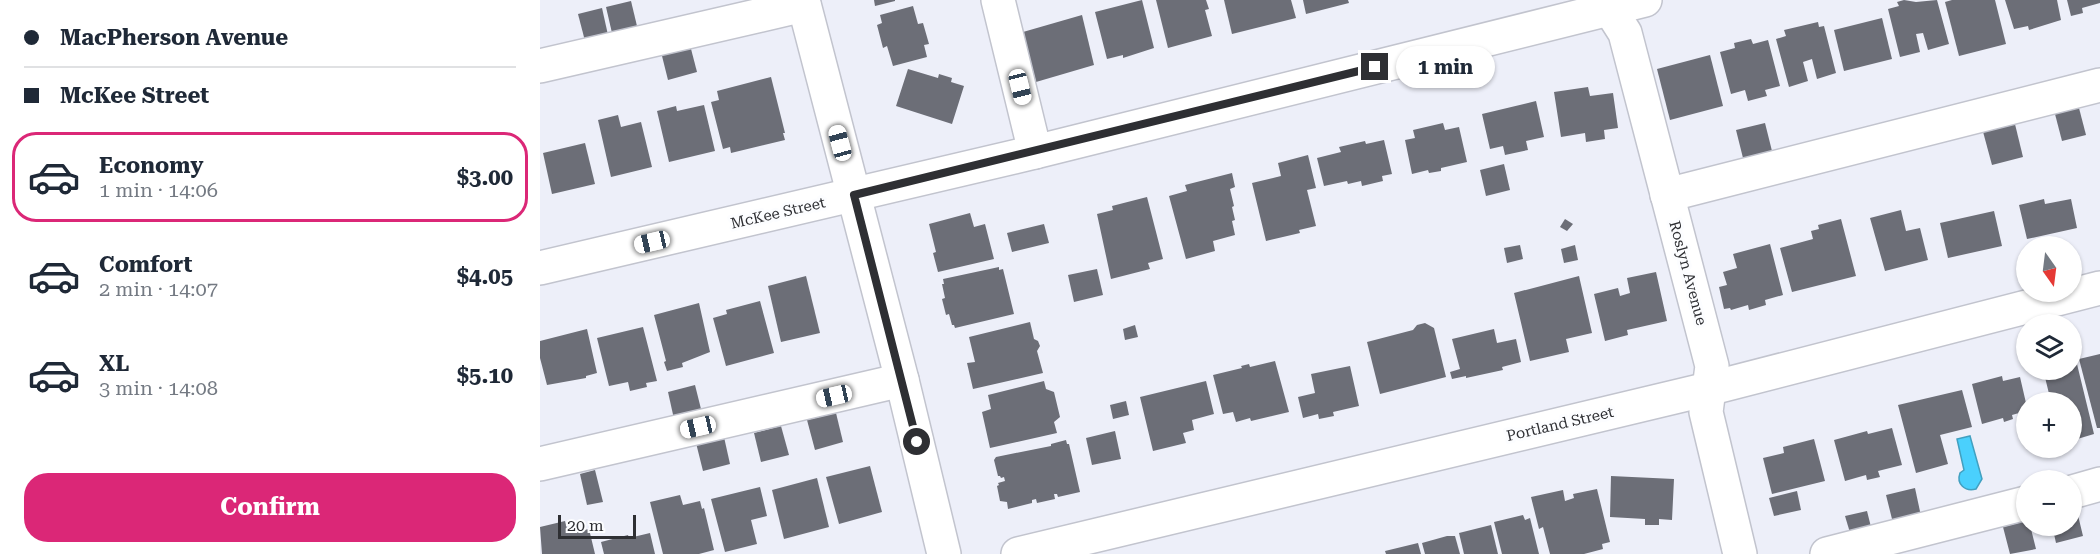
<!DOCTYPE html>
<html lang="en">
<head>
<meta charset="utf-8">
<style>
	:root { --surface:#fff; --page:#f2f2f3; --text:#1f2937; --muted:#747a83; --line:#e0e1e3; --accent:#db2777 }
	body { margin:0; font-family:"Roboto Serif",serif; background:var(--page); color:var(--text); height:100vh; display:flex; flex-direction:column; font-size:22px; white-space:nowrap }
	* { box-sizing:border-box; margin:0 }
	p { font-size:20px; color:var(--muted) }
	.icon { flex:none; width:33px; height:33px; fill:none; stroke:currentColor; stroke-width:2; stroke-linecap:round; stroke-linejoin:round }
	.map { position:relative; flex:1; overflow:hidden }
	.drawer { display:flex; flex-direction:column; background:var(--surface); width:540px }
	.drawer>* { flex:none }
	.banner { display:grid; align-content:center; height:132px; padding:0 24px; background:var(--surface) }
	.needle { width:39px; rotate:166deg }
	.buttons { position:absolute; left:1476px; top:236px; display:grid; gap:12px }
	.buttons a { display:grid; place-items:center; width:66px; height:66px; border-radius:50%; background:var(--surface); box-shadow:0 2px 4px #0004; font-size:30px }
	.scale { position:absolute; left:18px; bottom:15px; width:78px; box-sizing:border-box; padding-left:6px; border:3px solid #2e2f33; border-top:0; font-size:16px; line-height:21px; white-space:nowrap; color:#2e2f33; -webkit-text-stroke:4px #fcfdff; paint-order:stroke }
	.end { position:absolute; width:27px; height:27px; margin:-14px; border:8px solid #2e2f33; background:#fff; box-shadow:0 0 0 3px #fff }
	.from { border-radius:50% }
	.bubble { position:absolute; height:42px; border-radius:21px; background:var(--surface); box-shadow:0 2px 4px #0004; font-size:20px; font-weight:700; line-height:42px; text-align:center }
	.car { position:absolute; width:18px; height:36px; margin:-18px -9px; border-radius:8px; box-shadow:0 0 4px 2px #0007; background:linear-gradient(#fff 24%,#345 0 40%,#fff 0 76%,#345 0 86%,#fff 0) }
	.banner b { display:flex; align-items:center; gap:21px; height:57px; font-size:22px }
	.banner b+b { border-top:2px solid var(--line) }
	.banner i { width:15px; height:15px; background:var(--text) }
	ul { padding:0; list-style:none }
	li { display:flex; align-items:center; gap:18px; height:90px; margin:0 12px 9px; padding:0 12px; border:3px solid transparent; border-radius:24px }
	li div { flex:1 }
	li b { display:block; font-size:22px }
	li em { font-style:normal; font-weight:700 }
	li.current { border-color:var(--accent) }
	li>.icon { width:54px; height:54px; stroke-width:1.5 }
	.action { display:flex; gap:12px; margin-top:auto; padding:12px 24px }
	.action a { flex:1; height:69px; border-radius:24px; background:var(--accent); color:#fff; font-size:24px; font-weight:700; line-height:69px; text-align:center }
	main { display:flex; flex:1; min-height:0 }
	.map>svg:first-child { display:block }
	.water { fill:#4ad0fd; stroke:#42a0c0; stroke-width:1.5 }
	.building { fill:#6c6e77 }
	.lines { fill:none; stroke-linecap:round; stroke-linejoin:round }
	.minor-casing { stroke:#c2c4ce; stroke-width:36 }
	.minor { stroke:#fff; stroke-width:33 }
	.route { stroke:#2e2f33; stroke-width:8 }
	.labels { text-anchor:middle; stroke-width:6; stroke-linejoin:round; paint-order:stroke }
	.street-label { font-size:15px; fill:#2e2f33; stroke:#fcfdff }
</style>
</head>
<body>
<main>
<section class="drawer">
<div class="banner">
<b><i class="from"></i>MacPherson Avenue</b>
<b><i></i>McKee Street</b>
</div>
<ul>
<li class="current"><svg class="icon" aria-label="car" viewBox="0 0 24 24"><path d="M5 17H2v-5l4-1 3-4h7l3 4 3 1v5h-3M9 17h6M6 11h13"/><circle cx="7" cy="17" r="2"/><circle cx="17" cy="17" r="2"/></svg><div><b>Economy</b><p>1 min · 14:06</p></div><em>$3.00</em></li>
<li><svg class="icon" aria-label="car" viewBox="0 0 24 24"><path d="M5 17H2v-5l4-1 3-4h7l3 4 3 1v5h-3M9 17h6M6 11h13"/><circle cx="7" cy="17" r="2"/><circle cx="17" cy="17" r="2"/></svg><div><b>Comfort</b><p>2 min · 14:07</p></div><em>$4.05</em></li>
<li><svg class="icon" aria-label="car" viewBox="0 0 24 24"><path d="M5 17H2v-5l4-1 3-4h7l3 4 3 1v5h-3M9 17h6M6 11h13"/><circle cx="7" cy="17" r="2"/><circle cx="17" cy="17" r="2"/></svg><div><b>XL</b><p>3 min · 14:08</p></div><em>$5.10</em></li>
</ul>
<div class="action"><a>Confirm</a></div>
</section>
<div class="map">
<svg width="1560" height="554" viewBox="0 0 1560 554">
	<rect width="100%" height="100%" fill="#edeff9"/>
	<path class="water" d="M1430 436 1442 479 1436 489C1425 492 1416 484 1420 473L1424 470 1417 439Z"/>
	<g class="building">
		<polygon points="334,0 355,0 355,1 335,6"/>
		<polygon points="602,0 614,48 583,58 583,55 567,59 555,12"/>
		<polygon points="616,0 666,0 669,9 665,10 672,36 628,48"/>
		<polygon points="684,0 751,0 756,18 692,34"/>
		<polygon points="763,0 808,0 809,3 766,14"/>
		<polygon points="1364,0 1376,2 1397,0 1409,44 1388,50 1383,33 1376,34 1380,52 1360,57 1348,9 1359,6 1357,2"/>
		<polygon points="1412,0 1455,0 1466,44 1419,56 1405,2"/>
		<polygon points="1465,0 1517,0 1521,20 1489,30 1488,26 1474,29"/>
		<polygon points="1527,0 1560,0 1560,3 1542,8 1543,13 1531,16"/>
		<polygon points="91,1 97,26 72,33 66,7"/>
		<polygon points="373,6 378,24 383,23 389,44 384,45 387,57 353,66 347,46 343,48 337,25 342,23 340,15"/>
		<polygon points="62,8 68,35 45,41 38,14"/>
		<polygon points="542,15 554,65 496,82 483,32"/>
		<polygon points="1342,18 1352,59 1304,71 1294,30"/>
		<polygon points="1278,22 1279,27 1284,26 1296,73 1277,79 1272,59 1263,62 1268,81 1249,87 1236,39 1246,36 1244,30"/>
		<polygon points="1211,39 1213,44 1228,40 1240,86 1225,90 1227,96 1208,101 1205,90 1191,94 1180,52 1195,48 1194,43"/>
		<polygon points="150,45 157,72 128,80 121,52"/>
		<polygon points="1170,55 1183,106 1130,120 1117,69"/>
		<polygon points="368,69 398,78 399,74 412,78 411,82 424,86 412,124 356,106"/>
		<polygon points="231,77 245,133 243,133 245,140 191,153 190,147 183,149 171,102 179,100 177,91"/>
		<polygon points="1048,87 1050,96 1073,93 1078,128 1064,130 1065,139 1046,142 1045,133 1021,137 1014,92"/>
		<polygon points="996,101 1004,137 986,141 988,150 965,155 963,146 950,149 942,114"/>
		<polygon points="164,105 175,151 129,162 117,111 136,106 137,111"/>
		<polygon points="1539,108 1546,135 1522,141 1515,114"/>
		<polygon points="78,115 81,127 101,122 112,167 71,177 58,120"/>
		<polygon points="1474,120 1483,157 1452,165 1442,128"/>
		<polygon points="903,123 905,130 919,127 927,162 901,168 901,171 889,173 888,170 872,174 865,140 875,138 873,130"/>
		<polygon points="1225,123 1232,151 1203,158 1196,130"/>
		<polygon points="844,140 852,174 842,176 843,181 822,186 821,181 808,184 807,181 784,186 777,158 801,152 799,147 825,141 826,144"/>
		<polygon points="45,143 55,184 12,194 3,153"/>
		<polygon points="768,155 776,188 767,190 776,226 759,230 760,233 726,241 712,183 741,176 738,163"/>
		<polygon points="964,164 970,190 946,196 940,170"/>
		<polygon points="692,173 695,187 690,189 694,206 692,207 695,220 692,221 695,235 673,241 675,251 646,259 629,196 647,191 645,185"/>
		<polygon points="607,197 623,259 608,263 610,269 571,279 557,214 573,210 572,206"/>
		<polygon points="1504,199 1505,204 1531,199 1537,228 1487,239 1479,205"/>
		<polygon points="1361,210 1366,231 1380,228 1388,260 1345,271 1330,218"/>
		<polygon points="1454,211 1462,246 1408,258 1400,223"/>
		<polygon points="430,213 434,227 445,224 454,259 398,272 393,253 396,252 389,224"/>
		<polygon points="1025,219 1033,224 1027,231 1020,227"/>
		<polygon points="1301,219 1316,276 1252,292 1240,248 1273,239 1271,231 1279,229 1278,225"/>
		<polygon points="504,224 509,243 472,252 467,233"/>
		<polygon points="1230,244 1243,295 1225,300 1226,305 1209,310 1208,305 1191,310 1190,308 1184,309 1179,287 1187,285 1183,272 1197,268 1193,254"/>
		<polygon points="980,245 983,259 967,263 964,248"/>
		<polygon points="1035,245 1038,260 1024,263 1021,249"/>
		<polygon points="459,267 459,270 463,269 474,314 415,328 414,325 412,325 409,314 406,315 402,299 405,298 402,284 404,284 403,279"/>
		<polygon points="557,269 563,295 534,302 528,275"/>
		<polygon points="1116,272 1127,321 1087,330 1088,335 1065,341 1054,294 1078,288 1080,296 1090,293 1087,278"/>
		<polygon points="266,276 280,333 241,342 228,286"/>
		<polygon points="1039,276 1052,333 1026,339 1029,352 990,361 974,293"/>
		<polygon points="220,301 234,353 186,366 173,318 187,314 186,310"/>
		<polygon points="159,303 170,352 142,363 143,367 127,371 124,362 126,361 114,315"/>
		<polygon points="490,322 494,339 498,341 500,346 497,351 503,373 433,389 427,363 435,362 429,337"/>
		<polygon points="885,323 894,328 906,377 840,394 827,342 873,330 877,325"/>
		<polygon points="595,325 598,337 585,340 583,329"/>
		<polygon points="103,327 117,381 106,383 107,387 90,391 88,382 69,386 57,338"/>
		<polygon points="47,329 57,373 46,376 46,378 7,385 0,358 0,341"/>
		<polygon points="954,329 957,343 976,339 981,362 962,367 963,370 926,378 926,376 912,379 910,372 920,369 912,339"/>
		<polygon points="1560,354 1560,428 1557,428 1539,359"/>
		<polygon points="1536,360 1554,434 1534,440 1532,435 1532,402 1511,402 1503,369 1532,369 1532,361"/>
		<polygon points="735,361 749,412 711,421 710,418 696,422 693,412 683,414 673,375 702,368 701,366 709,364 710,367"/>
		<polygon points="810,366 819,406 793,412 794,416 779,419 778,414 763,418 758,397 775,393 771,374"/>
		<polygon points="1462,376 1463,381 1480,377 1486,403 1486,411 1472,415 1473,419 1464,422 1463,418 1442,424 1432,384"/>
		<polygon points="504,381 506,389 514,392 520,417 514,422 517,433 450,448 442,412 451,409 448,395"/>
		<polygon points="666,381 674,414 652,420 654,430 643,433 646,443 613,451 600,397"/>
		<polygon points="155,385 162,413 134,419 128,392"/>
		<polygon points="1422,390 1432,427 1400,435 1408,464 1376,473 1358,405"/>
		<polygon points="586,401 589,415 573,419 570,405"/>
		<polygon points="296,413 303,442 275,450 267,420"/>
		<polygon points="241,426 249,455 221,462 214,433"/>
		<polygon points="1352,428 1362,465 1338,471 1340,477 1327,480 1326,475 1305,481 1294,440 1327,431 1328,434"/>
		<polygon points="575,431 581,459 552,465 546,438"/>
		<polygon points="184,437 190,464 163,471 156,443"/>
		<polygon points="1274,439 1285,481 1232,494 1223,458 1244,453 1243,447"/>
		<polygon points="526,440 527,444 529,444 540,492 518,497 517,494 514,494 515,499 497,503 496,499 492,500 492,503 468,509 467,502 460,501 457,486 459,485 458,483 465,481 464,477 461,478 460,476 458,476 454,460 456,457 511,446 511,444"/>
		<polygon points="330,466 342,512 299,524 286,477"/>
		<polygon points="55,470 63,502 47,505 40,474"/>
		<polygon points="1071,476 1134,479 1132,520 1119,519 1119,525 1105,525 1105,519 1070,517"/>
		<polygon points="277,478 289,527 244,539 232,490"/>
		<polygon points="220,487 227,516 211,520 217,544 185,552 171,499"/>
		<polygon points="1375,488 1381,516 1353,523 1346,495"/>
		<polygon points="1057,489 1070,542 1062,544 1063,549 1044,554 1010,554 1003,527 999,529 991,497 1023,490 1025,501 1034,498 1033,494"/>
		<polygon points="1257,491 1261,510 1234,516 1229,498"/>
		<polygon points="140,495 143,505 160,501 162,509 164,508 174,550 159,554 123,554 110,502"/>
		<polygon points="1536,507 1543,536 1516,543 1512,525 1532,525 1532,509"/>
		<polygon points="1327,511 1332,531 1311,536 1305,516"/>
		<polygon points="983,515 985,520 990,518 999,554 962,554 954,522"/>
		<polygon points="25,521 28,533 49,529 55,554 2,554 0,527"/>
		<polygon points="1486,521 1486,525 1490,525 1496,549 1470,554 1463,527"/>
		<polygon points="951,525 958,554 924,554 919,533"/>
		<polygon points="110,533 115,554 64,554 61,542 88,535 89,538"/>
		<polygon points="907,536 915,536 920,554 885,554 882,543"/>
		<polygon points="878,543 881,554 846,554 845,551"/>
	</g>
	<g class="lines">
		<g class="minor-casing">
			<g id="minor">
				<polyline points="263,0 362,380 404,554"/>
				<polyline points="458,0 495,152"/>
				<polyline points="1064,0 1085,33 1172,366 1166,412 1200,554"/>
				<polyline points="0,66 264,5"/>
				<polyline points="1127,195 1560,85"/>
				<polyline points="0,268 495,152 1105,0"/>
				<polyline points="0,464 362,380"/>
				<polyline points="1532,492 1560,484"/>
				<polyline points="478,554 1168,389 1560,288"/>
				<polyline points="1287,554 1486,503"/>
			</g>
		</g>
		<use href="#minor" class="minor"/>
	</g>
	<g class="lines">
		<polyline class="route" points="377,442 314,195 835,67"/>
	</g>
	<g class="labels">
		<g class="street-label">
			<text transform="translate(238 213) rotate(-13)" y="5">McKee Street</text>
			<text transform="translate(1148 273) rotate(75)" y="5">Roslyn Avenue</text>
			<text transform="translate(1020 424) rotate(-13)" y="5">Portland Street</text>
		</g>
	</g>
</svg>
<div class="buttons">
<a><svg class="needle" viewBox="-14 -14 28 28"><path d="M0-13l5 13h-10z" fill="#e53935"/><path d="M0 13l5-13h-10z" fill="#747a83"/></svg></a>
<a><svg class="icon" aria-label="layers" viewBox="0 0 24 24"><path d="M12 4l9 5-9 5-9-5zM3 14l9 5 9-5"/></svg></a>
<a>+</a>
<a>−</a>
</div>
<div class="scale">20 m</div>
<i class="end from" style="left:377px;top:442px"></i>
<i class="end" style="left:835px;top:67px"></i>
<div class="bubble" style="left:856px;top:46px;width:99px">1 min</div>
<i class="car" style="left:480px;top:87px;rotate:166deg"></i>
<i class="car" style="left:300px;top:143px;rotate:345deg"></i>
<i class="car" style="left:112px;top:242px;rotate:257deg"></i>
<i class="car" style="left:294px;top:396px;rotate:257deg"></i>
<i class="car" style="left:158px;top:427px;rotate:257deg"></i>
</div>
</main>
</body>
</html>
